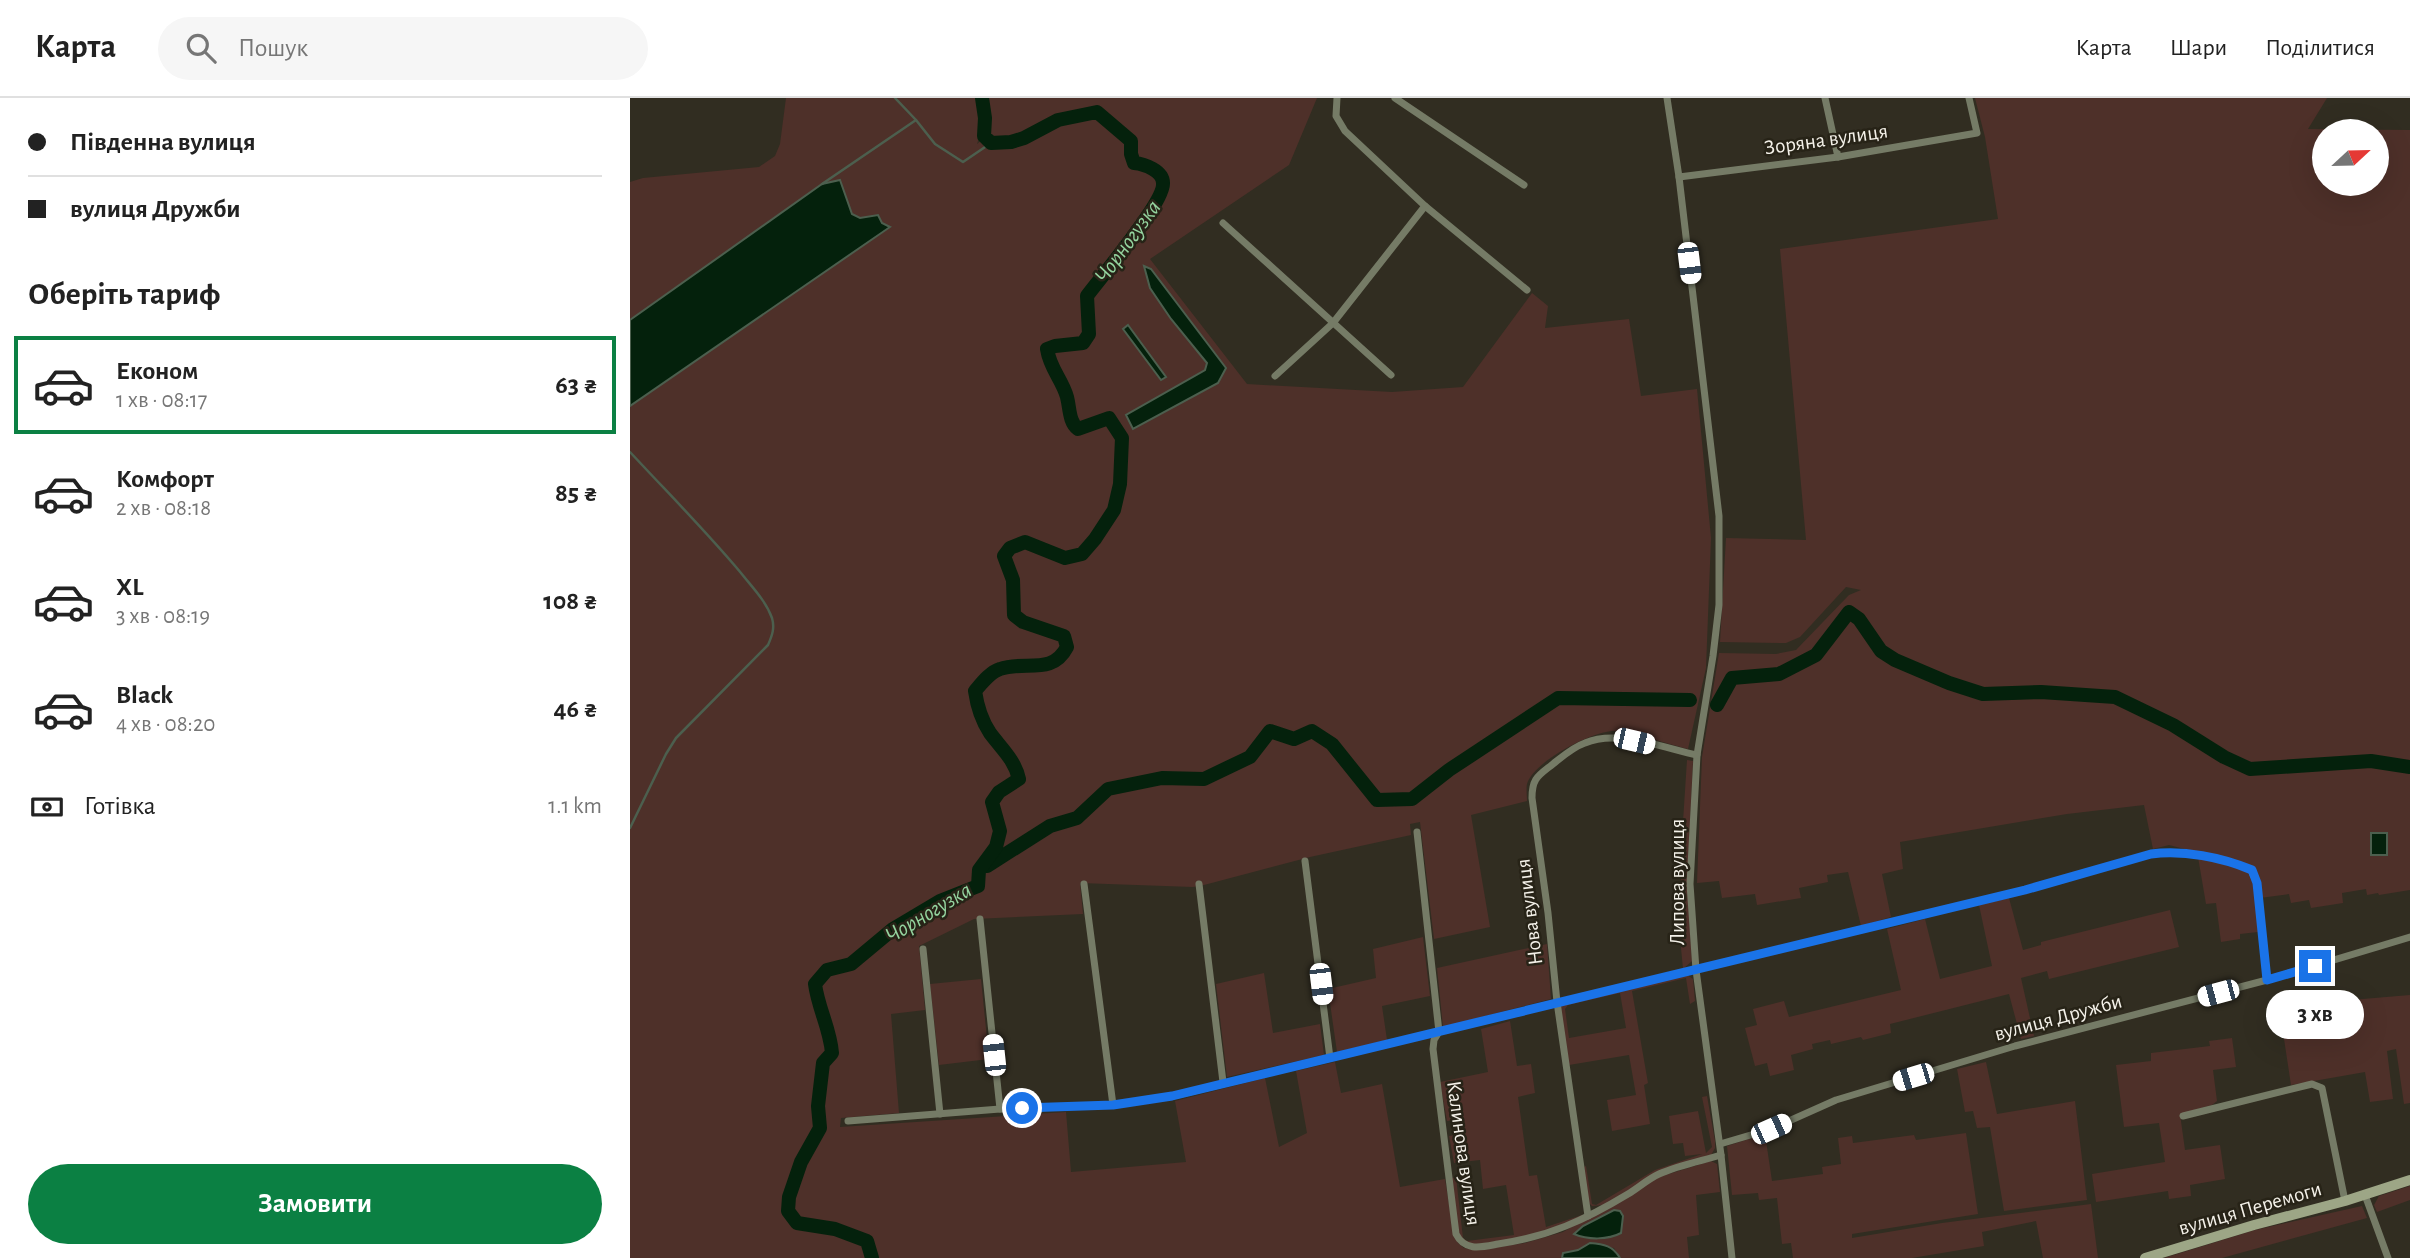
<!DOCTYPE html>
<html lang="uk">
<head>
<meta charset="utf-8">
<style>
	:root { --surface:#fff; --page:#f6f6f6; --text:#222; --muted:#767676; --line:#e0e0e0; --accent:#0b8043 }
	body { margin:0; font-family:"Alegreya Sans",sans-serif; background:var(--page); color:var(--text); height:100vh; display:flex; flex-direction:column; font-size:26px; white-space:nowrap }
	* { box-sizing:border-box; margin:0 }
	p { font-size:23px; color:var(--muted) }
	.icon { flex:none; width:38px; height:38px; fill:none; stroke:currentColor; stroke-width:2; stroke-linecap:round; stroke-linejoin:round }
	.map { position:relative; flex:1; overflow:hidden }
	.sheet { display:flex; flex-direction:column; background:var(--surface); width:630px }
	.sheet>* { flex:none }
	.top-card { display:grid; align-content:center; height:154px; padding:0 28px; background:var(--surface) }
	.needle { width:46px; rotate:68deg }
	.tools { position:absolute; left:1682px; top:21px; display:grid; gap:14px }
	.tools a { display:grid; place-items:center; width:77px; height:77px; border-radius:50%; background:var(--surface); box-shadow:0 7px 28px #0002; font-size:35px }
	.end { position:absolute; width:32px; height:32px; margin:-16px; border:9px solid #1a73e8; background:#fff; box-shadow:0 0 0 4px #fff }
	.from { border-radius:50% }
	.bubble { position:absolute; height:49px; border-radius:24px; background:var(--surface); box-shadow:0 7px 28px #0002; font-size:23px; font-weight:700; line-height:49px; text-align:center }
	.car { position:absolute; width:21px; height:42px; margin:-21px -10px; border-radius:9px; box-shadow:0 0 5px 2px #0007; background:linear-gradient(#fff 24%,#345 0 40%,#fff 0 76%,#345 0 86%,#fff 0) }
	.top-card b { display:flex; align-items:center; gap:24px; height:66px; font-size:26px }
	.top-card b+b { border-top:2px solid var(--line) }
	.top-card i { width:18px; height:18px; background:var(--text) }
	ul { padding:0; list-style:none }
	li { display:flex; align-items:center; gap:21px; height:98px; margin:0 14px 10px; padding:0 14px; border:4px solid transparent; border-radius:0px }
	li div { flex:1 }
	li b { display:block; font-size:26px }
	li em { font-style:normal; font-weight:700 }
	li.current { border-color:var(--accent) }
	li>.icon { width:63px; height:63px; stroke-width:1.5 }
	h2 { padding:0 28px; font-size:32px; line-height:84px }
	.pay { display:flex; align-items:center; gap:18px; height:77px; padding:0 28px; font-size:26px }
	.pay p { margin-inline-start:auto }
	.button { display:flex; gap:14px; margin-top:auto; padding:14px 28px }
	.button a { flex:1; height:80px; border-radius:42px; background:var(--accent); color:#fff; font-size:28px; font-weight:700; line-height:80px; text-align:center }
	header { display:flex; align-items:center; gap:42px; box-sizing:border-box; height:98px; padding:0 35px; background:var(--surface); border-bottom:2px solid var(--line) }
	header strong { font-size:33px }
	nav { display:flex; gap:38px; margin-inline-start:auto; font-size:24px }
	.search { width:490px; height:63px; background:var(--page); display:flex; align-items:center; gap:18px; box-sizing:border-box; padding:0 24px; border-radius:38px; color:var(--muted); font-size:26px }
	main { display:flex; flex:1; min-height:0 }
	.map>svg:first-child { display:block }
	.green { fill:#4e3029; fill-rule:evenodd }
	.water { fill:#04210c; stroke:#4c5f4e; stroke-width:2 }
	.lines { fill:none; stroke-linecap:round; stroke-linejoin:round }
	.stream { stroke:#4c5f4e; stroke-width:2.5 }
	.river { stroke:#04210c; stroke-width:14 }
	.minor { stroke:#757b66; stroke-width:7 }
	.secondary { stroke:#9da686; stroke-width:10 }
	.route { stroke:#1a73e8; stroke-width:9 }
	.labels { text-anchor:middle; stroke-width:5; stroke-linejoin:round; paint-order:stroke }
	.street-label { font-size:21px; fill:#f4f1e9; stroke:#272317 }
	.water-label { font-size:23px; font-style:italic; fill:#94d49f; stroke:#272317 }
</style>
</head>
<body>
<header>
<strong>Карта</strong>
<div class="search"><svg class="icon" aria-label="search" viewBox="0 0 24 24"><circle cx="10" cy="10" r="6"/><path d="M15 15l6 6"/></svg>Пошук</div>
<nav><a>Карта</a><a>Шари</a><a>Поділитися</a></nav>
</header>
<main>
<section class="sheet">
<div class="top-card">
<b><i class="from"></i>Південна вулиця</b>
<b><i></i>вулиця Дружби</b>
</div>
<h2>Оберіть тариф</h2>
<ul>
<li class="current"><svg class="icon" aria-label="car" viewBox="0 0 24 24"><path d="M5 17H2v-5l4-1 3-4h7l3 4 3 1v5h-3M9 17h6M6 11h13"/><circle cx="7" cy="17" r="2"/><circle cx="17" cy="17" r="2"/></svg><div><b>Економ</b><p>1 хв · 08:17</p></div><em>63 ₴</em></li>
<li><svg class="icon" aria-label="car" viewBox="0 0 24 24"><path d="M5 17H2v-5l4-1 3-4h7l3 4 3 1v5h-3M9 17h6M6 11h13"/><circle cx="7" cy="17" r="2"/><circle cx="17" cy="17" r="2"/></svg><div><b>Комфорт</b><p>2 хв · 08:18</p></div><em>85 ₴</em></li>
<li><svg class="icon" aria-label="car" viewBox="0 0 24 24"><path d="M5 17H2v-5l4-1 3-4h7l3 4 3 1v5h-3M9 17h6M6 11h13"/><circle cx="7" cy="17" r="2"/><circle cx="17" cy="17" r="2"/></svg><div><b>XL</b><p>3 хв · 08:19</p></div><em>108 ₴</em></li>
<li><svg class="icon" aria-label="car" viewBox="0 0 24 24"><path d="M5 17H2v-5l4-1 3-4h7l3 4 3 1v5h-3M9 17h6M6 11h13"/><circle cx="7" cy="17" r="2"/><circle cx="17" cy="17" r="2"/></svg><div><b>Black</b><p>4 хв · 08:20</p></div><em>46 ₴</em></li>
</ul>
<div class="pay"><svg class="icon" aria-label="cash" viewBox="0 0 24 24"><path d="M3 7h18v10H3z"/><circle cx="12" cy="12" r="2"/></svg>Готівка<p>1.1 km</p></div>
<div class="button"><a>Замовити</a></div>
</section>
<div class="map">
<svg width="1780" height="1160" viewBox="0 0 1780 1160">
	<rect width="100%" height="100%" fill="#312d21"/>
	<g class="green">
		<path d="M156 0H350L352 30 347 46 357 38 358 16 355 0H687L659 67 520 161 617 286 762 294 833 289 902 195 918 208 915 230 999 221 1011 298 1067 291 1081 440 1076 570 1058 651C1041 647 999 633 983 633 961 634 904 663 897 686 896 690 897 698 897 703L841 717 860 829 804 841 790 724 780 726 781 737 680 759 574 787 563 789 450 785 453 816 344 821 289 848 295 912 261 916 269 1015 211 1020 210 1029 436 1014 441 1074 556 1064 545 1003 635 980 649 1049 677 1035 666 973 705 964 711 995 752 986 770 1089 815 1081 824 1137 828 1145 834 1150 847 1152 895 1145 933 1134 1029 1079 1081 1063 1087 1066 1090 1094 1066 1097 1069 1137 1057 1139 1059 1160H990L984 1150 961 1145 948 1152 933 1155 932 1160H0V308L259 129 252 125 248 117 230 120 222 117 210 83 192 86 0 222V84L13 80 129 69 145 58 150 46Z"/>
		<path d="M1345 0H1697L1678 31 1780 32V792L1749 797 1748 795 1737 797 1736 791 1712 795 1713 805 1681 810 1679 802 1661 805 1659 796 1630 800 1627 777 1570 755 1539 747 1523 751 1514 707 1437 716 1270 744 1273 771 1252 776 1261 819 1231 828 1218 774 1197 777 1198 784 1169 790 1171 800 1127 807 1125 796 1092 800 1089 783 1067 785 1072 659 1089 555 1146 556 1166 552 1219 497 1231 492 1216 489 1170 539 1156 545 1090 544 1096 440 1176 442 1150 151 1368 121 1355 39ZM1694 33H1746V86H1694Z"/>
		<polygon points="1057,662 1063,663 1057,786 1062,863 1053,871 1047,808 1053,807 1050,770"/>
		<polygon points="1568,759 1615,771 1623,779 1634,875 1633,876 1628,834 1610,836 1610,841 1591,844 1586,805 1576,806"/>
		<polygon points="1379,800 1393,852 1411,847 1411,844 1540,812 1549,849 1419,881 1417,873 1391,880 1404,938 1391,941 1379,896 1260,926 1261,935 1233,942 1231,939 1201,946 1200,942 1182,946 1183,951 1161,957 1164,972 1140,978 1137,965 1125,968 1115,930 1127,927 1123,911 1154,903 1159,919 1271,892 1257,831 1295,821 1310,881 1362,868 1349,807"/>
		<polygon points="793,839 800,898 752,908 757,942 707,954 698,891 746,880 743,851"/>
		<polygon points="917,846 921,901 813,929 807,870"/>
		<polygon points="634,875 643,935 690,926 694,957 597,979 586,886"/>
		<path d="M1057 877 1063 881 1065 903 1060 906 1056 880 1002 893 1018 985 1014 987 1020 1026 982 1033 977 1002 1006 997 999 957 939 967 930 910 932 906ZM990 895 996 930 939 940 935 911 938 907Z"/>
		<polygon points="351,881 359,961 309,967 300,886"/>
		<polygon points="1780,897 1780,1005 1774,1006 1766,951 1757,953 1763,1001 1740,1004 1735,974 1661,987 1651,921 1662,919 1692,934 1723,931 1721,902"/>
		<path d="M880 923 887 968 901 966 905 995 888 999 899 1078 907 1077 916 1129 952 1117V1119C916 1132 876 1151 836 1146L828 1135 822 1080 826 1079 833 1140 837 1143 884 1137 876 1087 853 1091 850 1062 824 1065 819 1038 833 1036 831 1022 817 1023 810 984 858 974 851 931Z"/>
		<polygon points="1602,940 1606,969 1583,972 1587,1003 1582,1007 1550,1016 1555,1052 1590,1047 1595,1081 1560,1087 1561,1098 1539,1101 1538,1093 1466,1104 1462,1076 1535,1064 1529,1025 1494,1029 1486,967 1521,963 1521,955 1580,948 1579,943"/>
		<polygon points="1356,964 1367,1016 1445,1003 1457,1102 1374,1113 1360,1029 1347,1030 1343,1013 1335,1014 1327,971"/>
		<polygon points="1077,998 1085,1043 1085,1050 1081,1057 1027,1075 974,1107 962,1108 958,1104 954,1069 956,1068 962,1106 966,1107 1025,1072 1072,1056 1055,1058 1053,1045 1043,1046 1039,1018 1068,1013 1076,1055 1082,1049 1072,999"/>
		<polygon points="1336,1035 1348,1116 1222,1136 1222,1140 1312,1125 1461,1106 1468,1160 1413,1160 1406,1123 1352,1134 1354,1148 1282,1160 1163,1160 1161,1145 1152,1146 1147,1100 1129,1102 1128,1095 1102,1097 1097,1048 1135,1036 1142,1083 1193,1076 1192,1069 1211,1066 1208,1040 1222,1038 1223,1045 1284,1037 1286,1042"/>
		<polygon points="1780,1088 1780,1102 1747,1114 1744,1107 1749,1098"/>
		<polygon points="1732,1108 1737,1120 1592,1160 1534,1160 1625,1132"/>
	</g>
	<g class="water">
		<polygon points="210,82 222,116 230,120 248,117 252,125 260,129 0,308 0,222 192,86"/>
		<polygon points="514,168 521,171 596,270 588,285 503,331 496,317 575,272 577,265 541,221 520,190"/>
		<polygon points="498,227 536,279 531,282 493,231"/>
		<rect x="1741" y="735" width="16" height="22"/>
		<path d="M984 1112 990 1113 993 1118 991 1135C978 1142 958 1142 944 1136L953 1128Z"/>
		<path d="M960 1145C974 1146 983 1148 990 1160H932L933 1155 948 1152Z"/>
	</g>
	<g class="lines">
		<g class="stream">
			<polyline points="265,0 286,22"/>
			<polyline points="192,86 286,22 305,46 333,64 361,45"/>
			<path d="M0 354C37 394 76 433 111 475 122 489 136 503 142 520 145 530 142 538 138 547L46 640 36 656 0 730"/>
		</g>
		<g class="river">
			<polyline points="1087,607 1102,580 1149,576 1186,557 1219,514 1229,521 1251,553 1265,562 1319,585 1353,596 1411,594 1485,599 1543,627 1594,659 1620,671 1741,663 1780,669"/>
			<polyline points="357,768 420,728 447,720 478,691 532,680 574,681 620,659 640,633 664,641 682,633 702,646 747,702 782,701 819,672 928,600 1060,602"/>
			<path d="M242 1160 237 1143 205 1131 167 1125 158 1113 159 1099 171 1064 190 1030 188 1008 193 965 202 955C200 930 188 910 185 886L197 872 221 866 263 831 310 803 348 788 349 772 366 749 370 733 362 704 369 694 389 681C385 662 371 650 360 635 352 623 347 607 345 593 351 586 360 574 370 571 395 562 422 578 437 549L434 538 393 524 384 517 383 482 374 458 380 450 395 444 435 460 452 456 465 441 484 412 490 386 492 340 479 320 448 331C439 324 440 311 437 299 432 281 420 271 417 251L425 248 453 245 459 236 457 198C471 179 535 104 533 85 533 73 515 66 504 65L501 56V43L467 14 428 22 394 40 381 44 361 45 354 38 355 20 352 0"/>
		</g>
		<g class="minor">
			<polyline points="707,0 706,18 715,33 795,108 897,192"/>
			<polyline points="765,0 894,87"/>
			<polyline points="1037,0 1049,79 1089,418 1089,507 1083,558 1067,657 1060,786 1066,872 1091,1057 1102,1160"/>
			<polyline points="1195,0 1208,59"/>
			<polyline points="1049,79 1208,59 1347,35 1339,0"/>
			<polyline points="593,125 761,277"/>
			<polyline points="645,278 703,225 795,108"/>
			<path d="M787 734 809 934 804 942 803 951 826 1136C835 1154 852 1149 868 1146 918 1139 955 1122 998 1096 1008 1090 1018 1081 1029 1076 1049 1067 1071 1063 1091 1057"/>
			<polyline points="675,763 700,960"/>
			<polyline points="454,786 483,1007"/>
			<polyline points="569,786 593,984"/>
			<polyline points="350,821 370,1011"/>
			<polyline points="293,851 310,1016"/>
			<polyline points="1553,1018 1682,986 1692,990 1715,1103"/>
			<path d="M218 1023 370 1011 483 1007 543 998 1395 792 1521 756C1554 752 1591 759 1621 772L1627 785 1637 882"/>
			<polyline points="1090,1046 1141,1031 1206,1002 1385,948 1637,882 1780,839"/>
			<polyline points="1735,1097 1758,1160"/>
			<path d="M958 1118 927 904 918 815 902 700C902 680 908 678 923 666 933 658 943 649 955 645 987 631 1034 650 1067 657"/>
		</g>
		<polyline class="secondary" points="1515,1160 1624,1127 1715,1103 1780,1082"/>
	</g>
	<g class="lines">
		<path class="route" d="M392 1010 483 1007 542 998 1395 792 1521 756C1554 752 1591 759 1622 772L1627 785 1637 882 1685 868"/>
	</g>
	<g class="labels">
		<g class="street-label">
			<text transform="translate(1196 41) rotate(-8)" y="7">Зоряна вулиця</text>
			<text transform="translate(1047 784) rotate(-90)" y="7">Липова вулиця</text>
			<text transform="translate(899 814) rotate(-97)" y="7">Нова вулиця</text>
			<text transform="translate(1428 919) rotate(-15)" y="7">вулиця Дружби</text>
			<text transform="translate(834 1055) rotate(82)" y="7">Калинова вулиця</text>
			<text transform="translate(1620 1110) rotate(-16)" y="7">вулиця Перемоги</text>
		</g>
		<g class="water-label">
			<text transform="translate(497 143) rotate(-54)" y="8">Чорногузка</text>
			<text transform="translate(298 814) rotate(-31)" y="8">Чорногузка</text>
		</g>
	</g>
</svg>
<div class="tools">
<a><svg class="needle" viewBox="-14 -14 28 28"><path d="M0-13l5 13h-10z" fill="#e53935"/><path d="M0 13l5-13h-10z" fill="#767676"/></svg></a>
</div>
<i class="end from" style="left:392px;top:1010px"></i>
<i class="end" style="left:1685px;top:868px"></i>
<div class="bubble" style="left:1636px;top:892px;width:98px">3 хв</div>
<i class="car" style="left:1059px;top:165px;rotate:173deg"></i>
<i class="car" style="left:1004px;top:643px;rotate:103deg"></i>
<i class="car" style="left:691px;top:886px;rotate:173deg"></i>
<i class="car" style="left:1588px;top:895px;rotate:255deg"></i>
<i class="car" style="left:364px;top:957px;rotate:354deg"></i>
<i class="car" style="left:1283px;top:979px;rotate:253deg"></i>
<i class="car" style="left:1141px;top:1031px;rotate:66deg"></i>
</div>
</main>
</body>
</html>
